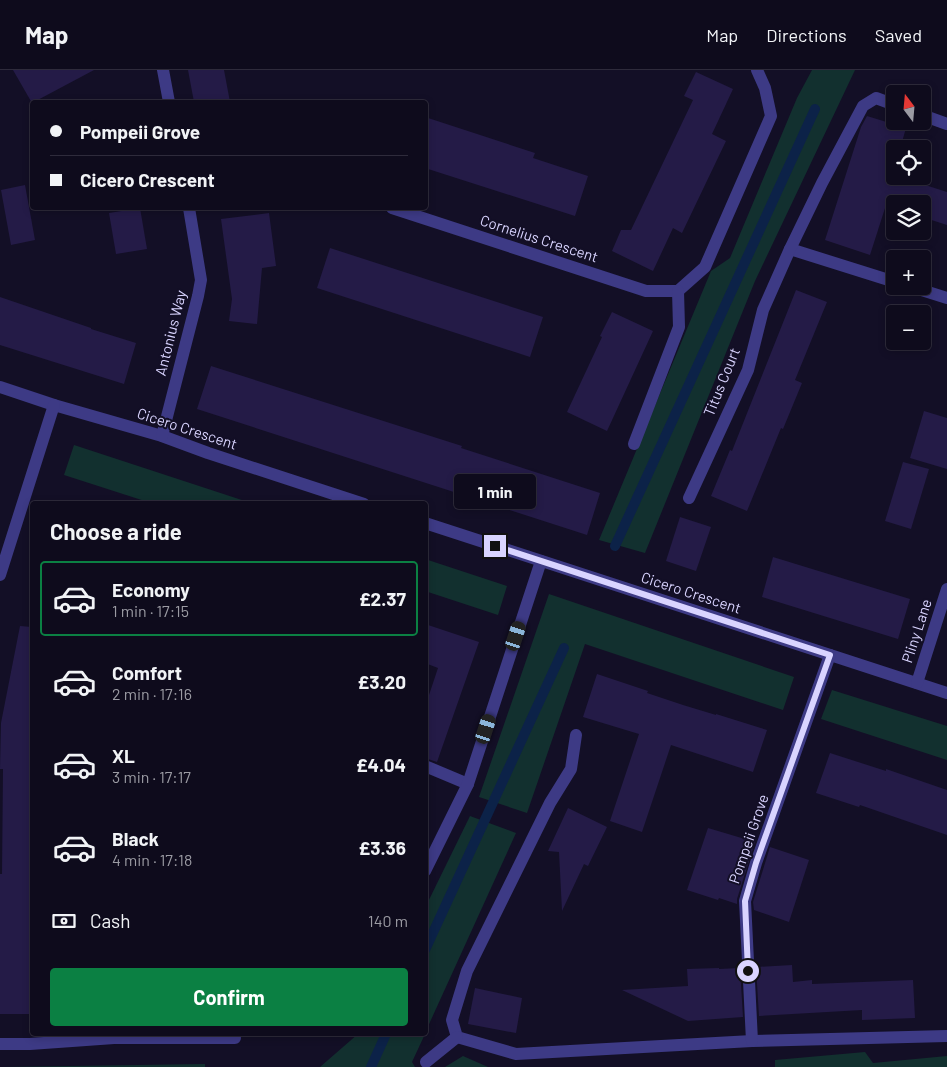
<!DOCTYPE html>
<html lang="en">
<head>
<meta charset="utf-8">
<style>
	:root { --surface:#0e0b1c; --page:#1c1929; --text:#f1f3f6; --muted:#9b9ba3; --line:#2e2b3b; --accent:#0b8043 }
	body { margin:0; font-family:Barlow,sans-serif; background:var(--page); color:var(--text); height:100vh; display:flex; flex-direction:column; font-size:19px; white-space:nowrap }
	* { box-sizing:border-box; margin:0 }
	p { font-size:16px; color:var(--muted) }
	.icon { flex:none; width:28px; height:28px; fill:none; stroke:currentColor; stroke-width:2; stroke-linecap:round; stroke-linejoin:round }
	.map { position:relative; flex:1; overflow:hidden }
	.drawer { position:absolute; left:30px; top:431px; width:398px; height:535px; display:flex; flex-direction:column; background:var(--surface); border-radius:5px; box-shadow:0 2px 8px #0003,0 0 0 1px var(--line) }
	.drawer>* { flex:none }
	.banner { position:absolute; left:30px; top:30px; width:398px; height:110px; border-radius:5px; box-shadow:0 2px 8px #0003,0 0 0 1px var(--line); display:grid; align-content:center; height:110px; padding:0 20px; background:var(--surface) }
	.needle { width:32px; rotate:344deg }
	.fabs { position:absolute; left:886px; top:15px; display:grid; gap:10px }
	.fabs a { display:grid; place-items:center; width:45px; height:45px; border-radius:5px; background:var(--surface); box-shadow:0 2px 8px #0003,0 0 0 1px var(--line); font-size:25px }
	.end { position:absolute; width:22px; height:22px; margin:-11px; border:6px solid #d9d4ff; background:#111; box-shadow:0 0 0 2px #111 }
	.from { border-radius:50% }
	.bubble { position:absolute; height:35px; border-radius:5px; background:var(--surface); box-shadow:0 2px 8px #0003,0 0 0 1px var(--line); font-size:16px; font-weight:700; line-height:35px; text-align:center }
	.car { position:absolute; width:15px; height:30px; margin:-15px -8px; border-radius:6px; box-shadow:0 0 4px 1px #0007; background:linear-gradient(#222 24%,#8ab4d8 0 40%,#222 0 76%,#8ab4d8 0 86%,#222 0) }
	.banner b { display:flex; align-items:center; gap:18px; height:48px; font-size:19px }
	.banner b+b { border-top:1px solid var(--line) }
	.banner i { width:12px; height:12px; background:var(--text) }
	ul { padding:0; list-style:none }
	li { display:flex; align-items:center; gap:15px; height:75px; margin:0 10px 8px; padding:0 10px; border:2px solid transparent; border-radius:5px }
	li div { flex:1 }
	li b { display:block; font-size:19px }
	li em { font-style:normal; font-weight:700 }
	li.on { border-color:var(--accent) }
	li>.icon { width:45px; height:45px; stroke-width:1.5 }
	h2 { padding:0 20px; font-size:22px; line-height:60px }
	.pay { display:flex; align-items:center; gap:12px; height:55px; padding:0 20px; font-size:19px }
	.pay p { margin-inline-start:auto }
	.button { display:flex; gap:10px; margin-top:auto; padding:10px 20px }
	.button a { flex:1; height:58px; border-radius:5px; background:var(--accent); color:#fff; font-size:20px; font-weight:700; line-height:58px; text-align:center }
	header { display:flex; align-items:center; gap:30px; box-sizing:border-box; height:70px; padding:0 25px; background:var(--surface); border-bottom:1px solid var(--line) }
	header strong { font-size:24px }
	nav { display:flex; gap:28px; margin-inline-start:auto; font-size:18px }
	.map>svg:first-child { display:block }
	.green { fill:#12302f }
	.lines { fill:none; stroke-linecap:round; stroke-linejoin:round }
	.stream { stroke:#0c2248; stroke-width:10 }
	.building { fill:#241b47 }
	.street { stroke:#3d3a85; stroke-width:12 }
	.route { stroke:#d9d4ff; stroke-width:6 }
	.labels { text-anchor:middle; stroke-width:4; stroke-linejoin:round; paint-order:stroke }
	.street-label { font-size:15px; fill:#d9d4ff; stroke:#130f26 }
</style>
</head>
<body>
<header>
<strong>Map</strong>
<nav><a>Map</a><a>Directions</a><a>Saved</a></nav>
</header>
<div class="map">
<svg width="947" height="997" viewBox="0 0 947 997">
	<rect width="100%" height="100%" fill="#130f26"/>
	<g class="green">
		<polygon points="812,0 855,0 755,211 645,483 599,470 711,201 730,188 797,28"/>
		<polygon points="74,375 254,434 154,434 64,405"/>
		<polygon points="425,489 507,516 498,545 425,521"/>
		<polygon points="549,524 794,607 783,640 585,574 527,743 479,727"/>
		<polygon points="832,620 947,656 947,690 821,649"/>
		<polygon points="470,746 516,763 425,963 425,838"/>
		<polygon points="358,964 425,964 412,992 415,997 320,997"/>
		<polygon points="865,982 873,993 947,986 947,997 775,997 775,990"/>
		<polygon points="463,986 488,997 445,997"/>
		<polygon points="205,994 205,997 0,997"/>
	</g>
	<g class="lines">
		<g class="stream">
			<polyline points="615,476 815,39"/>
			<polyline points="425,880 564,578"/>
			<polyline points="371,997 386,964"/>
		</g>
	</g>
	<g class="building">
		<polygon points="13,0 94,0 32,33"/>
		<polygon points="188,0 224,0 230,32 194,32"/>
		<polygon points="696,2 733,19 712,64 726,71 682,163 673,158 653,201 612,181 621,160 631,160 693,30 684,26"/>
		<polygon points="867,46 906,58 900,79 895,79 895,93 891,104 947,122 947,155 922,147 922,134 895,134 895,138 886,135 870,185 825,170 861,57"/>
		<polygon points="425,47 535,83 533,88 588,106 575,146 425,98"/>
		<polygon points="25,115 35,170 11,175 1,120"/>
		<polygon points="140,138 147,179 116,184 109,143"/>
		<polygon points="269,143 276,196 262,198 257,254 229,251 232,229 221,149"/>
		<polygon points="330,178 543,247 530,287 317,218"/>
		<polygon points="796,220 827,232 795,310 802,313 783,359 781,358 747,441 711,426 730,380 732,381"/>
		<polygon points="0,227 91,258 91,259 136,273 124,314 0,275"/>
		<polygon points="612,242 653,261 607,361 567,342 602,267 600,266"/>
		<polygon points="211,296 462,376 461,378 600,423 587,465 197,339"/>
		<polygon points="924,341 947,348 947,399 910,388"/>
		<polygon points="903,392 929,399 911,459 885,451"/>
		<polygon points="680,447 711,457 696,501 666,491"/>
		<polygon points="773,487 910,529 898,569 762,527"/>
		<polygon points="425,554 479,572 437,692 425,688 425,637 438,598 425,593"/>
		<polygon points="20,556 32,557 32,856 31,856 31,919 32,919 32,944 0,944 0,804 2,804 3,699 0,699 1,653"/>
		<polygon points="597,604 648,621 647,623 683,635 716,645 716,644 767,660 753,702 671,675 642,762 610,751 639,664 583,647"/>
		<polygon points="830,683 886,701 886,699 947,720 947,765 860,735 859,737 816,723"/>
		<polygon points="568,738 607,757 588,796 584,794 562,841 559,782 548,781"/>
		<polygon points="708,758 755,772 737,829 737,834 719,828 718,830 687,820"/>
		<polygon points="770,777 809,790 789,852 754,840 753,832"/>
		<polygon points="792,895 793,912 812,910 812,914 913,910 915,948 862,950 862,940 759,946 756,897"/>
		<polygon points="719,898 719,899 740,898 743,947 688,951 622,920 688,916 687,899"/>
		<polygon points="475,918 522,928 516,963 468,954"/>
	</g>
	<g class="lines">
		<g class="street">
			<polyline points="163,0 169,32"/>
			<polyline points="922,45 947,54"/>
			<polyline points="392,138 646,221 678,221 705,197 771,46 765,18 757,0"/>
			<polyline points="790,179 895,212"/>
			<polyline points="909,216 947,228"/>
			<polyline points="0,317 54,335 162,366 208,383 364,434"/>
			<polyline points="162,366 198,226 201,210 189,138"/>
			<polyline points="634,374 679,257 678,221"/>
			<polyline points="689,428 748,300 763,240 790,179 822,113 863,36 876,28 895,35"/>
			<polyline points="425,453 947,623"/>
			<polyline points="0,505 54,335"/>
			<polyline points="917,613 947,519"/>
			<polyline points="576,665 571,699 550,733 467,901 452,950 457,967 516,984 752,971 947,966"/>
			<polyline points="425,696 468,714"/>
			<polyline points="425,801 468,714 541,491"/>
			<polyline points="752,971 745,831 756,793 830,585"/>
			<polyline points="0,974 30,974 114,968 235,968"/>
			<polyline points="426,992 457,967"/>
		</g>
	</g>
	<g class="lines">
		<polyline class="route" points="495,476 830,585 756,793 745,831 748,901"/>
	</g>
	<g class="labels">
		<g class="street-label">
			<text transform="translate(539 169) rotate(18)" y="5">Cornelius Crescent</text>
			<text transform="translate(171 263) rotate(-76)" y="5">Antonius Way</text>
			<text transform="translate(722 312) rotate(-68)" y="5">Titus Court</text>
			<text transform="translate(187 359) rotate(18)" y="5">Cicero Crescent</text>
			<text transform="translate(691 523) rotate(18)" y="5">Cicero Crescent</text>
			<text transform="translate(917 561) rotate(-72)" y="5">Pliny Lane</text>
			<text transform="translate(749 769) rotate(-71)" y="5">Pompeii Grove</text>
		</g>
	</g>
</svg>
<div class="fabs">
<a><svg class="needle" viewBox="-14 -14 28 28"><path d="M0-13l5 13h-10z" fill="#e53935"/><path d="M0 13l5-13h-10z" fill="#9b9ba3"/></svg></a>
<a><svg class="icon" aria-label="locate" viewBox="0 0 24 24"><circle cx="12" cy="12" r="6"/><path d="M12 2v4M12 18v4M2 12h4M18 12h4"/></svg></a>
<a><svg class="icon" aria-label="layers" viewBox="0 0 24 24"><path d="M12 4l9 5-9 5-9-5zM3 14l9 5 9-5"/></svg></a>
<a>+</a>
<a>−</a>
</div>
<i class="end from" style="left:748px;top:901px"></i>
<i class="end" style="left:495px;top:476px"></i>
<div class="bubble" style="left:454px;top:404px;width:82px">1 min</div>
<i class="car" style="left:516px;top:566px;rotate:18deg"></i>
<i class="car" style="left:486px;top:659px;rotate:18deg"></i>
<div class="banner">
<b><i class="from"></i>Pompeii Grove</b>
<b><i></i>Cicero Crescent</b>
</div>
<section class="drawer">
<h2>Choose a ride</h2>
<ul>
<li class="on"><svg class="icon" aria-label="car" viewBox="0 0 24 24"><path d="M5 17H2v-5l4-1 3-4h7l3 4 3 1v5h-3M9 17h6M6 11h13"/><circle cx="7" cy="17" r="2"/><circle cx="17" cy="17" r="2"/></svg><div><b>Economy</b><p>1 min · 17:15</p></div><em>£2.37</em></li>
<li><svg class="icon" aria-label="car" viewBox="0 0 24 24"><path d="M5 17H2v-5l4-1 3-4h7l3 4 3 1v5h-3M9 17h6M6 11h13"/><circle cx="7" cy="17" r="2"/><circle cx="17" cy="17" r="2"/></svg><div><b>Comfort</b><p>2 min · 17:16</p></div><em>£3.20</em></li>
<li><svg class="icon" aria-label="car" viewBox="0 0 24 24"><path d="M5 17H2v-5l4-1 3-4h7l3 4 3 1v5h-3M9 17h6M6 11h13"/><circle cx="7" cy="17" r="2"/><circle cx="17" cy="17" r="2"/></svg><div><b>XL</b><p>3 min · 17:17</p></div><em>£4.04</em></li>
<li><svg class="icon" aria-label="car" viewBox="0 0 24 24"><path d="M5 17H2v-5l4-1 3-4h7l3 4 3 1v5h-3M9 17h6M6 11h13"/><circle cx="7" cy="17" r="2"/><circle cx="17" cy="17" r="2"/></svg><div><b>Black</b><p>4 min · 17:18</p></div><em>£3.36</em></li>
</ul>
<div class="pay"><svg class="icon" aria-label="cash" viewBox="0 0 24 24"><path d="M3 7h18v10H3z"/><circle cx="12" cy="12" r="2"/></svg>Cash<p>140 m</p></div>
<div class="button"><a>Confirm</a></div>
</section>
</div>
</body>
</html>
